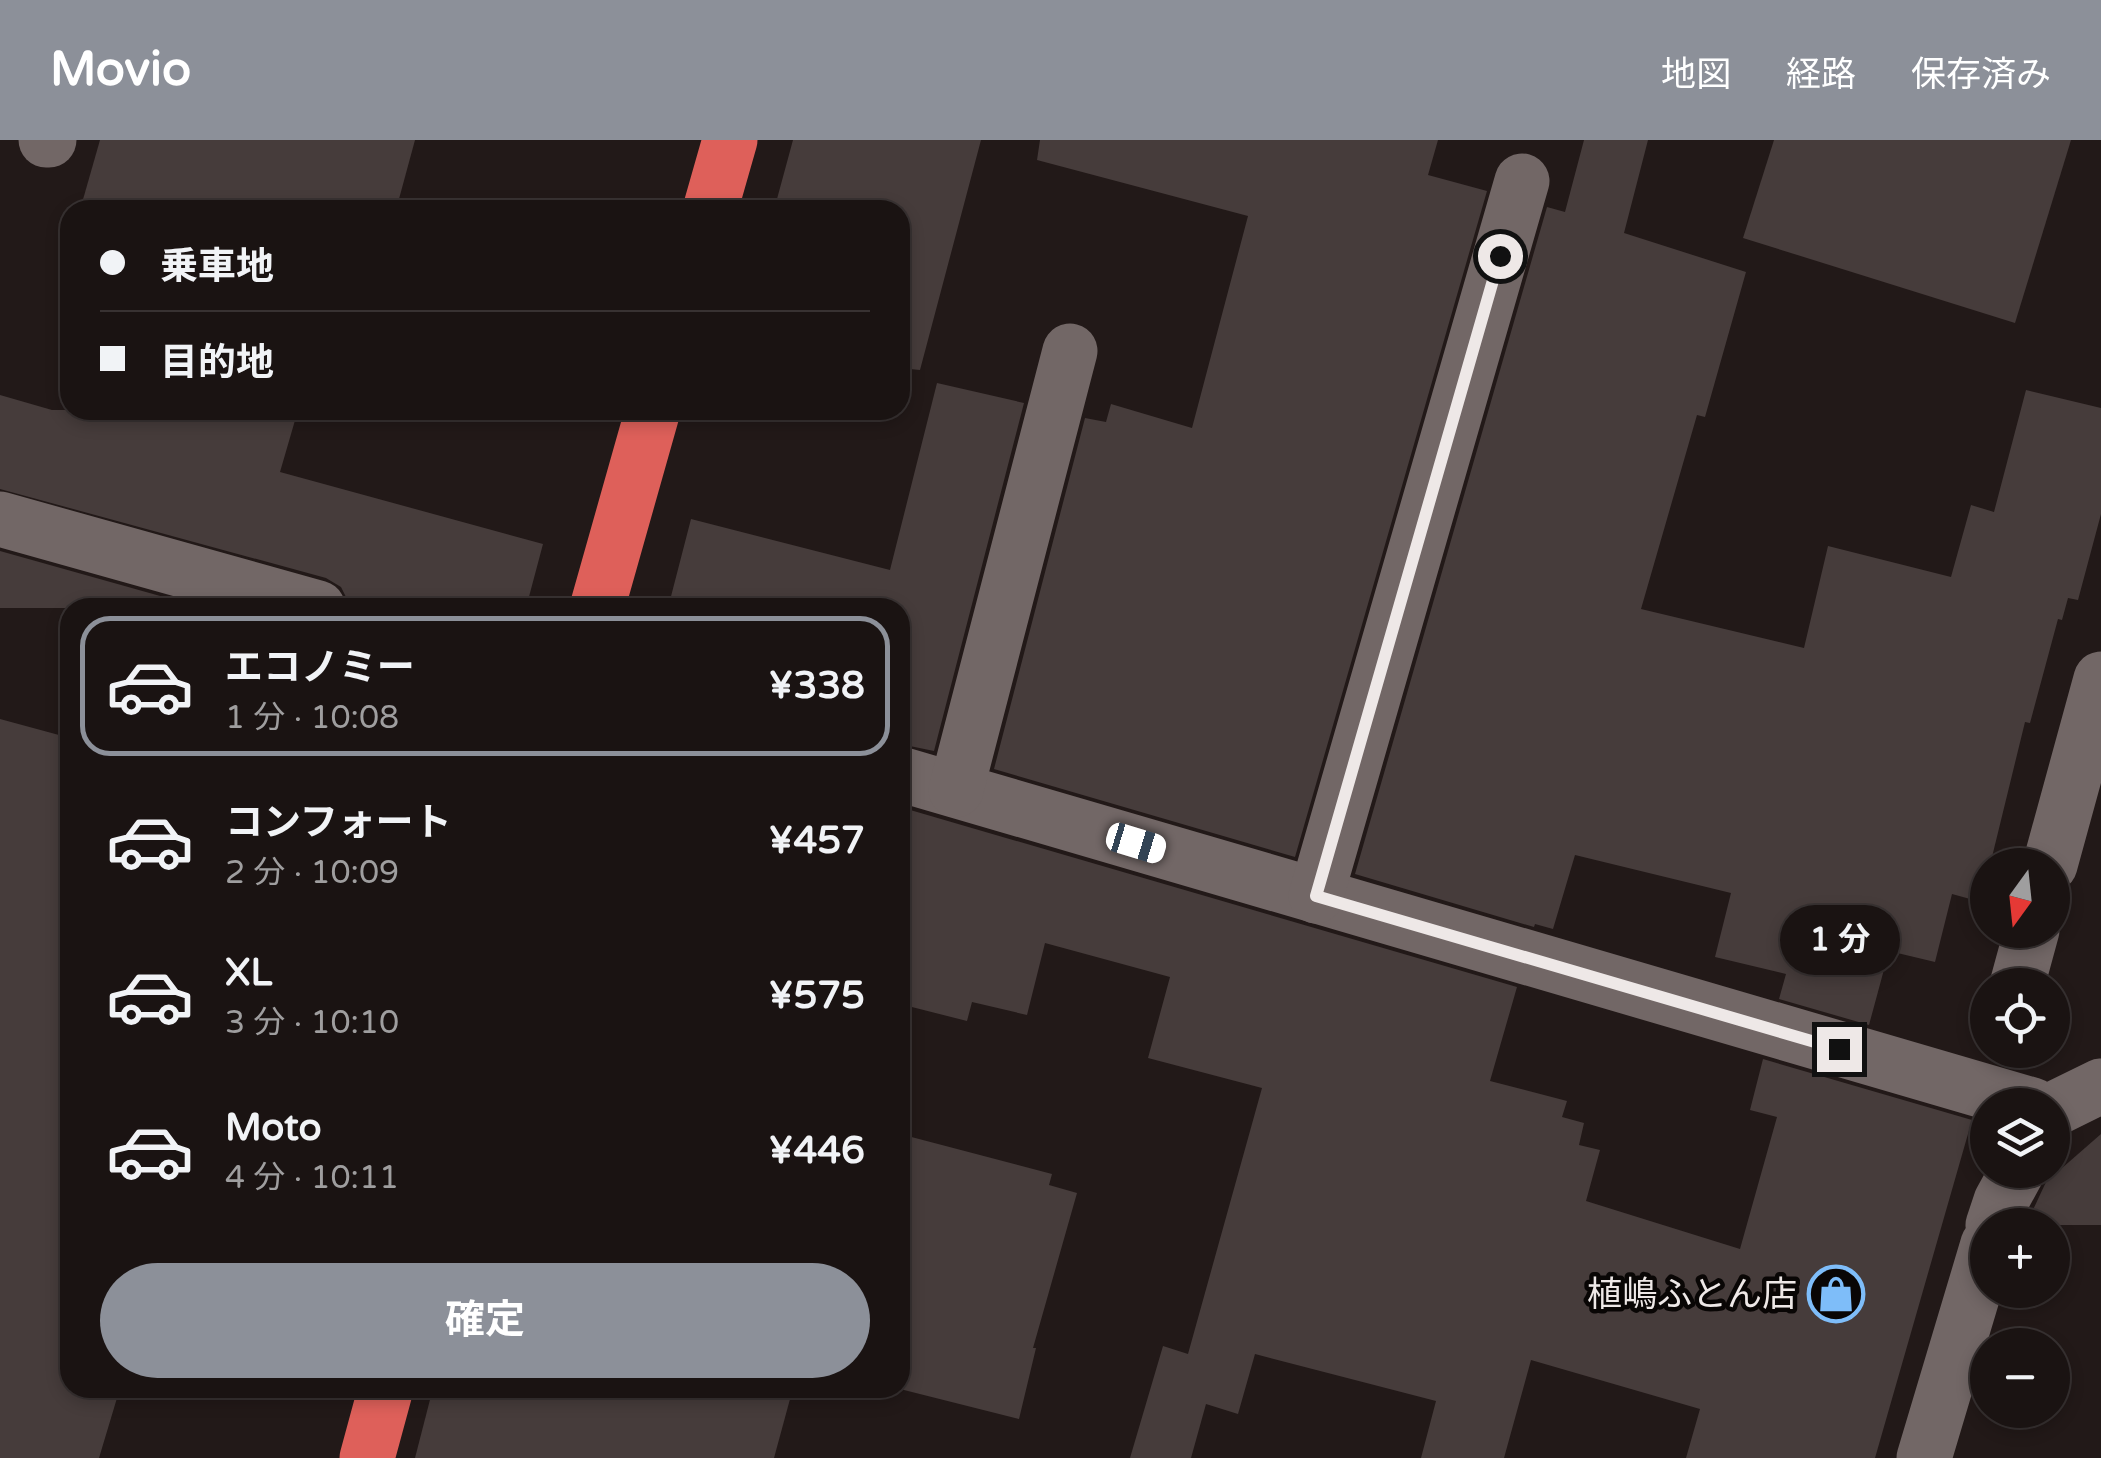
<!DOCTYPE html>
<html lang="ja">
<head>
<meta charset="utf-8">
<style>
	:root { --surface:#1a1312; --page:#272020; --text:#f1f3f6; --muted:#9f9e9f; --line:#383232; --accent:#8c9099 }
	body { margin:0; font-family:"Varela Round","Noto Sans JP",sans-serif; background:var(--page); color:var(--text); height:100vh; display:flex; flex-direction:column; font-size:38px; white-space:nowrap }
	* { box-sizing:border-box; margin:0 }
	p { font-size:32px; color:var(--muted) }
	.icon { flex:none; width:55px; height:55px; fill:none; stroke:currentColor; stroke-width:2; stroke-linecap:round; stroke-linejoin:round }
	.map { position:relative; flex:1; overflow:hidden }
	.drawer { position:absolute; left:60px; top:458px; width:850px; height:800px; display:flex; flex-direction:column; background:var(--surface); border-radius:30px; box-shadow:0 5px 15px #0003,0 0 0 2px var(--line) }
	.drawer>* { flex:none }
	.top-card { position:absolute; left:60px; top:60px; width:850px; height:220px; border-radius:30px; box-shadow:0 5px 15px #0003,0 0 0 2px var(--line); display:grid; align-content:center; height:220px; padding:0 40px; background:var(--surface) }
	.needle { width:65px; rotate:195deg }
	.tools { position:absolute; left:1970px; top:708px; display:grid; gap:20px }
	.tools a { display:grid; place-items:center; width:100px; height:100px; border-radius:50%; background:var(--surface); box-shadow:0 5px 15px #0003,0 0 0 2px var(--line); font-size:50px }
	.end { position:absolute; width:45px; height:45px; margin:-22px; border:12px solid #eee8e7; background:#111; box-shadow:0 0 0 5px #111 }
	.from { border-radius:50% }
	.bubble { position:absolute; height:70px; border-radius:35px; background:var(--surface); box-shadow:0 5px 15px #0003,0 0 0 2px var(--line); font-size:32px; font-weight:700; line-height:70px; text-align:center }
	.car { position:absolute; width:30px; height:60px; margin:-30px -15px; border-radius:12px; box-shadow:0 0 8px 2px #0007; background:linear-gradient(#fff 24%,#345 0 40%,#fff 0 76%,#345 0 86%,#fff 0) }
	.top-card b { display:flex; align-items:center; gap:35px; height:95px; font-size:38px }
	.top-card b+b { border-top:2px solid var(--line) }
	.top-card i { width:25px; height:25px; background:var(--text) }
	ul { padding:18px 0 0; list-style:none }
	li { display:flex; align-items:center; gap:30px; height:140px; margin:0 20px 15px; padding:0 20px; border:5px solid transparent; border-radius:30px }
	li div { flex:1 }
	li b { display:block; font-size:38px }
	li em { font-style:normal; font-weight:700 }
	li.on { border-color:var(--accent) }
	li>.icon { width:90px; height:90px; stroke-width:1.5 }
	.button { display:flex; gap:20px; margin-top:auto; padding:20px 40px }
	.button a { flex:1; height:115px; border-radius:60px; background:var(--accent); color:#fff; font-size:40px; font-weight:700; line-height:115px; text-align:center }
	header { display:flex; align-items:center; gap:60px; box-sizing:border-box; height:140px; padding:0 50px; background:var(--accent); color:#fff }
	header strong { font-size:48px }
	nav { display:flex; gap:55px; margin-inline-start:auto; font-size:35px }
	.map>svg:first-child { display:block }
	.building { fill:#463c3b }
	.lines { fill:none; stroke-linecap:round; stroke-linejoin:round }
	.minor { stroke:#726766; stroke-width:55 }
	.highway { stroke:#de605a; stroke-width:55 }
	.route { stroke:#eee8e7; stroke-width:12 }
	.labels { text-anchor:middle; stroke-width:9; stroke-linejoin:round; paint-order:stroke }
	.poi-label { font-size:35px; fill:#eee8e7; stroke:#090605; text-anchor:end }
</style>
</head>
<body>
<header>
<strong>Movio</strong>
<nav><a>地図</a><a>経路</a><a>保存済み</a></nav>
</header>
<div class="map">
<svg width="2101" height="1318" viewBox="0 0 2101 1318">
	<rect width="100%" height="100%" fill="#221918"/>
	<g class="building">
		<polygon points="100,0 415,0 396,70 80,70"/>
		<polygon points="793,0 981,0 920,230 900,228 900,70 774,70"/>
		<polygon points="1040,0 1438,0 1428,35 1487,51 1295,717 994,629 1085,278 1106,282 1111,264 1192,288 1248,76 1037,20"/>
		<polygon points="1584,0 1648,0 1624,93 1746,132 1705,277 1697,275 1641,469 1804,508 1828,406 1951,437 1971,365 1994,372 2026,250 2101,268 2101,374 2078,460 2068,458 2062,480 2058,479 2030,583 2025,582 1981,762 1952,754 1935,822 1889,811 1869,885 1779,859 1786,834 1715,817 1731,753 1575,715 1553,789 1535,784 1534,787 1355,734 1547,67 1565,72"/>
		<polygon points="1774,0 2071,0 2015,183 1743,98"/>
		<polygon points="937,243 1024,263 934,611 900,604 900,468 668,468 691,379 890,430"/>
		<polygon points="0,255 52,270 298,270 280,332 543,404 526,468 372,468 348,461 341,447 326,438 0,349"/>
		<polygon points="0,411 178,461 177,468 0,468"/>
		<polygon points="0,579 70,598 70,1248 120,1248 99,1318 0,1318"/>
		<polygon points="900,667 1517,847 1490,941 1567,961 1562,977 1584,983 1579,1005 1600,1010 1586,1061 1740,1109 1777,977 1750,970 1763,919 1972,980 1875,1318 1686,1318 1700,1269 1531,1220 1504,1318 1421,1318 1436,1261 1255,1214 1238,1274 1206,1264 1191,1318 1130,1318 1163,1206 1188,1214 1262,948 1148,918 1170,837 1045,803 1027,875 972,862 967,881 900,864"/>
		<polygon points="900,994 1052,1034 1049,1045 1077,1053 1033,1208 1036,1208 1019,1279 900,1249"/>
		<polygon points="2101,994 2101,1085 2026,1085 2046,1042"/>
		<polygon points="433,1248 793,1248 774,1318 415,1318"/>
	</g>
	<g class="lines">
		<g class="minor">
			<polyline points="46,0 49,0"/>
			<polyline points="0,379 318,468"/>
			<polyline points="900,634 2032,965"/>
			<polyline points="956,650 1070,211"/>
			<polyline points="2050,725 2101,539"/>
			<polyline points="1316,756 1522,41"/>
			<polyline points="2017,845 2032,790"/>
			<polyline points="2052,970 2101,946"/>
			<polyline points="1993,1085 2001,1061 2018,1030"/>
			<polyline points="1924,1318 1988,1104"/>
		</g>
		<g class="highway">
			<polyline points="710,70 730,0"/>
			<polyline points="597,468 653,270"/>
			<polyline points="367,1318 386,1248"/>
		</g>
	</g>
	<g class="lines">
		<polyline class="route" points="1500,116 1316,756 1839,909"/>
	</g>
	<defs>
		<g id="shop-ring" transform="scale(2.875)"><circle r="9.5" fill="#090605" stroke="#7ebdf9" stroke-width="1.5"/><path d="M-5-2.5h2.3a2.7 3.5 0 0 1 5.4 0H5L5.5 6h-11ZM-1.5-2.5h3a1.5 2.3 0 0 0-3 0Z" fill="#7ebdf9"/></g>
	</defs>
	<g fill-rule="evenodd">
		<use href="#shop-ring" x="1836" y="1154"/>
	</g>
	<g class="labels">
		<g class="poi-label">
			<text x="1797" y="1166">植嶋ふとん店</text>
		</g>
	</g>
</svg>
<div class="tools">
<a><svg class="needle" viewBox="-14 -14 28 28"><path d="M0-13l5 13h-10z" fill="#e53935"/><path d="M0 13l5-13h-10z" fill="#9f9e9f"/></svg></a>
<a><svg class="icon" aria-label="locate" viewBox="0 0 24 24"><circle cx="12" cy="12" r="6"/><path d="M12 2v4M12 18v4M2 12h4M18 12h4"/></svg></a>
<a><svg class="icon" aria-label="layers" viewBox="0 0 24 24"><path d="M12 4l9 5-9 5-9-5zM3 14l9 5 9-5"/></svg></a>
<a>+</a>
<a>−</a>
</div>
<i class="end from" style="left:1500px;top:116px"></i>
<i class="end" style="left:1839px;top:909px"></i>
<div class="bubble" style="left:1780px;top:765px;width:120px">1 分</div>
<i class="car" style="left:1136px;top:703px;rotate:107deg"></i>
<div class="top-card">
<b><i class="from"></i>乗車地</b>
<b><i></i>目的地</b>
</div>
<section class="drawer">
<ul>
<li class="on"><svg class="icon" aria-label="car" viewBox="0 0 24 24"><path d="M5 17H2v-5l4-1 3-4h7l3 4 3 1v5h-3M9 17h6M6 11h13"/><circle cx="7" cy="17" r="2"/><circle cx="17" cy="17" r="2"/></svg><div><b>エコノミー</b><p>1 分 · 10:08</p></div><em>¥338</em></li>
<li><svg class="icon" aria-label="car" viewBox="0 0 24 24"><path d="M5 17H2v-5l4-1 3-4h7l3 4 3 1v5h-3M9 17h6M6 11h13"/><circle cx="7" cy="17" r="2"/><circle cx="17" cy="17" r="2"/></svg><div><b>コンフォート</b><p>2 分 · 10:09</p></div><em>¥457</em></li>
<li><svg class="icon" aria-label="car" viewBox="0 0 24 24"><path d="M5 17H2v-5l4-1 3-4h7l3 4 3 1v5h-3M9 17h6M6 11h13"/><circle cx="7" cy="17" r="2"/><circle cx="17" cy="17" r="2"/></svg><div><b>XL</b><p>3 分 · 10:10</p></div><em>¥575</em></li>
<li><svg class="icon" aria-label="car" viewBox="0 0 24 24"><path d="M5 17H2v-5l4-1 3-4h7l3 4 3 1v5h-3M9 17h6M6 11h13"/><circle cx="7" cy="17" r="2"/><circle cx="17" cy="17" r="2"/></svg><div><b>Moto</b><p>4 分 · 10:11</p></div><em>¥446</em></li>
</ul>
<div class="button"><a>確定</a></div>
</section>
</div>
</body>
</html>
